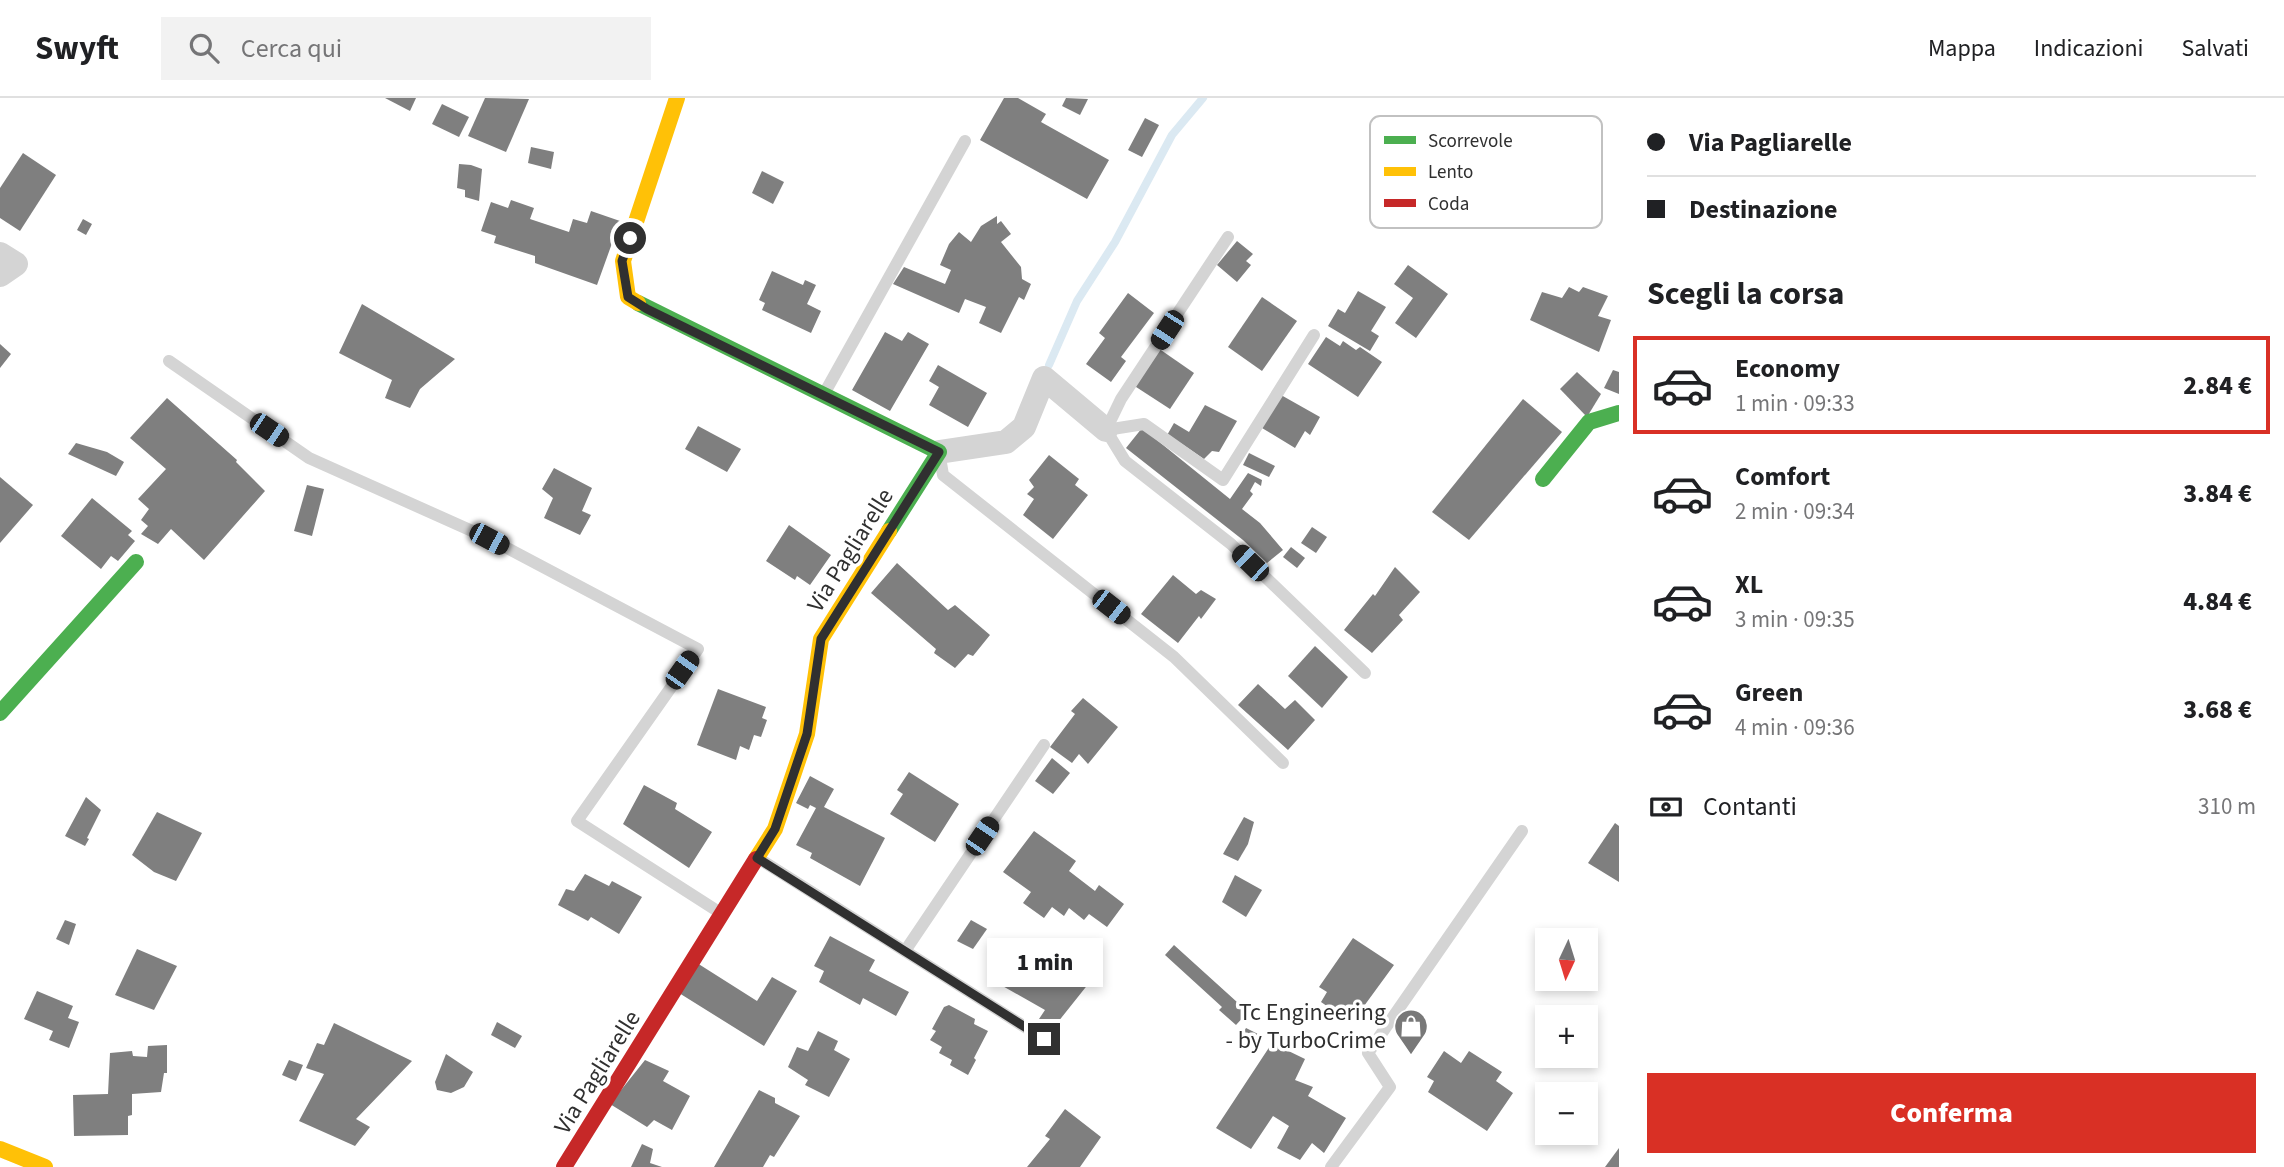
<!DOCTYPE html>
<html lang="it">
<head>
<meta charset="utf-8">
<style>
	:root { --surface:#fff; --page:#f2f2f2; --text:#202124; --muted:#757577; --line:#e0e0e0; --accent:#d93025 }
	body { margin:0; font-family:"Source Sans 3",sans-serif; background:var(--page); color:var(--text); height:100vh; display:flex; flex-direction:column; font-size:26px; white-space:nowrap }
	* { box-sizing:border-box; margin:0 }
	p { font-size:23px; color:var(--muted) }
	.icon { flex:none; width:38px; height:38px; fill:none; stroke:currentColor; stroke-width:2; stroke-linecap:round; stroke-linejoin:round }
	.map { position:relative; flex:1; overflow:hidden }
	.details { display:flex; flex-direction:column; background:var(--surface); width:665px }
	.details>* { flex:none }
	.guide { display:grid; align-content:center; height:154px; padding:0 28px; background:var(--surface) }
	.needle { width:46px; rotate:184deg }
	.controls { position:absolute; left:1535px; top:830px; display:grid; gap:14px }
	.controls a { display:grid; place-items:center; width:63px; height:63px; border-radius:0px; background:var(--surface); box-shadow:0 4px 10px #0003; font-size:35px }
	.end { position:absolute; width:32px; height:32px; margin:-16px; border:9px solid #303030; background:#fff; box-shadow:0 0 0 4px #fff }
	.from { border-radius:50% }
	.bubble { position:absolute; height:49px; border-radius:0px; background:var(--surface); box-shadow:0 4px 10px #0003; font-size:23px; font-weight:800; line-height:49px; text-align:center }
	.car { position:absolute; width:21px; height:42px; margin:-21px -10px; border-radius:9px; box-shadow:0 0 5px 2px #0007; background:linear-gradient(#222 24%,#8ab4d8 0 40%,#222 0 76%,#8ab4d8 0 86%,#222 0) }
	.guide b { display:flex; align-items:center; gap:24px; height:66px; font-size:26px }
	.guide b+b { border-top:2px solid var(--line) }
	.guide i { width:18px; height:18px; background:var(--text) }
	ul { padding:0; list-style:none }
	li { display:flex; align-items:center; gap:21px; height:98px; margin:0 14px 10px; padding:0 14px; border:4px solid transparent; border-radius:0px }
	li div { flex:1 }
	li b { display:block; font-size:26px }
	li em { font-style:normal; font-weight:800 }
	li.active { border-color:var(--accent) }
	li>.icon { width:63px; height:63px; stroke-width:1.5 }
	h2 { padding:0 28px; font-size:32px; line-height:84px }
	.pay { display:flex; align-items:center; gap:18px; height:77px; padding:0 28px; font-size:26px }
	.pay p { margin-inline-start:auto }
	.cta { display:flex; gap:14px; margin-top:auto; padding:14px 28px }
	.cta a { flex:1; height:80px; border-radius:0px; background:var(--accent); color:#fff; font-size:28px; font-weight:800; line-height:80px; text-align:center }
	header { display:flex; align-items:center; gap:42px; box-sizing:border-box; height:98px; padding:0 35px; background:var(--surface); border-bottom:2px solid var(--line) }
	header strong { font-size:33px }
	nav { display:flex; gap:38px; margin-inline-start:auto; font-size:24px }
	.search { width:490px; height:63px; background:var(--page); display:flex; align-items:center; gap:18px; box-sizing:border-box; padding:0 24px; border-radius:0px; color:var(--muted); font-size:26px }
	main { display:flex; flex:1; min-height:0 }
	.map>svg:first-child { display:block }
	.lines { fill:none; stroke-linecap:round; stroke-linejoin:round }
	.stream { stroke:#dbe9f2; stroke-width:8 }
	.building { fill:#7f7f7f }
	.lane { stroke:#d4d4d4; stroke-width:12 }
	.street { stroke:#d4d4d4; stroke-width:24 }
	.fast { stroke:#4caf50; stroke-width:16 }
	.slow { stroke:#ffc107; stroke-width:16 }
	.jam { stroke:#c62828; stroke-width:16 }
	.route { stroke:#303030; stroke-width:9 }
	.labels { text-anchor:middle; stroke-width:7; stroke-linejoin:round; paint-order:stroke }
	.street-label { font-size:24px; fill:#303030; stroke:#fff }
	.poi-label { font-size:24px; fill:#303030; stroke:#fff; text-anchor:end }
	.key { fill:#fff; stroke:#c1c1c1; stroke-width:2 }
	.key-label { font-size:19px; fill:#303030 }
</style>
</head>
<body>
<header>
<strong>Swyft</strong>
<div class="search"><svg class="icon" aria-label="search" viewBox="0 0 24 24"><circle cx="10" cy="10" r="6"/><path d="M15 15l6 6"/></svg>Cerca qui</div>
<nav><a>Mappa</a><a>Indicazioni</a><a>Salvati</a></nav>
</header>
<main>
<div class="map">
<svg width="1619" height="1069" viewBox="0 0 1619 1069">
	<rect width="100%" height="100%" fill="#fff"/>
	<g class="lines">
		<polyline class="stream" points="1049,267 1077,203 1115,144 1172,37 1203,0"/>
	</g>
	<g class="building">
		<polygon points="385,0 416,0 410,13"/>
		<polygon points="485,0 529,1 506,54 468,38"/>
		<polygon points="1004,0 1018,0 1046,16 1041,24 1109,62 1087,101 980,42"/>
		<polygon points="1066,0 1088,1 1080,17 1062,8"/>
		<polygon points="442,6 469,19 459,39 432,26"/>
		<polygon points="1145,20 1159,27 1142,59 1128,52"/>
		<polygon points="531,49 554,54 551,71 528,65"/>
		<polygon points="23,55 56,77 20,133 0,120 0,90"/>
		<polygon points="459,66 471,67 482,71 479,103 465,99 465,92 457,90"/>
		<polygon points="762,73 784,84 773,106 752,95"/>
		<polygon points="511,102 534,110 530,121 569,134 573,121 587,125 591,113 620,123 597,187 535,165 535,158 494,145 496,138 481,133 491,104 508,110"/>
		<polygon points="997,118 997,126 1001,123 1011,136 1001,144 1021,169 1022,181 1031,186 1024,202 1019,199 1001,235 979,225 986,209 965,201 959,215 893,186 904,169 945,186 951,172 940,167 949,146 959,134 971,144 981,128"/>
		<polygon points="83,121 92,126 86,137 77,132"/>
		<polygon points="1237,143 1253,156 1246,163 1251,167 1237,184 1217,167"/>
		<polygon points="1408,167 1448,196 1416,240 1395,225 1413,200 1394,186"/>
		<polygon points="772,173 803,187 805,182 816,187 807,206 821,213 811,235 762,212 765,205 759,202"/>
		<polygon points="1569,189 1579,194 1583,189 1608,198 1598,218 1611,222 1599,254 1530,222 1542,194 1562,200"/>
		<polygon points="1358,193 1386,209 1371,233 1379,238 1370,253 1328,228 1338,211 1345,215"/>
		<polygon points="1128,195 1154,215 1121,259 1126,263 1111,284 1086,266 1105,240 1099,235"/>
		<polygon points="1262,199 1297,223 1262,273 1228,249"/>
		<polygon points="362,206 455,261 420,291 410,310 385,300 392,282 339,255"/>
		<polygon points="885,234 902,243 908,234 929,246 890,313 852,292"/>
		<polygon points="1326,239 1340,248 1343,243 1356,252 1360,249 1382,264 1358,299 1308,266"/>
		<polygon points="0,246 11,256 0,270"/>
		<polygon points="1158,250 1194,275 1170,311 1133,287"/>
		<polygon points="938,267 987,295 968,329 929,307 939,289 929,283"/>
		<polygon points="1613,272 1619,274 1619,296 1604,290"/>
		<polygon points="1577,274 1601,296 1587,319 1560,291"/>
		<polygon points="1281,297 1320,319 1310,337 1305,333 1295,350 1262,330"/>
		<polygon points="167,300 237,362 236,364 265,393 204,462 171,431 158,446 141,436 148,428 141,422 149,411 138,401 166,371 130,340"/>
		<polygon points="1523,301 1562,334 1469,442 1432,414"/>
		<polygon points="1205,307 1237,323 1219,354 1212,353 1204,361 1182,346 1166,339 1174,325 1189,334"/>
		<polygon points="698,328 741,351 727,374 685,351"/>
		<polygon points="1142,330 1230,401 1248,375 1262,382 1261,388 1255,384 1250,393 1253,396 1242,411 1260,425 1283,452 1267,465 1243,442 1126,350"/>
		<polygon points="76,345 107,354 124,364 116,378 68,356"/>
		<polygon points="1249,355 1275,368 1269,379 1243,367"/>
		<polygon points="1049,357 1079,381 1075,387 1088,397 1053,441 1023,417 1034,401 1027,396 1034,389 1029,382"/>
		<polygon points="554,370 592,390 582,413 591,417 580,437 544,420 553,400 542,391"/>
		<polygon points="0,379 33,407 0,445"/>
		<polygon points="307,387 324,391 312,438 294,433"/>
		<polygon points="92,400 132,433 128,437 135,443 118,463 111,458 101,471 61,438"/>
		<polygon points="789,427 831,457 810,487 797,478 795,482 766,463"/>
		<polygon points="1312,429 1327,439 1316,455 1301,445"/>
		<polygon points="1291,449 1305,460 1297,470 1283,459"/>
		<polygon points="897,465 948,512 955,507 990,537 973,558 968,556 955,570 934,555 936,551 871,495"/>
		<polygon points="1395,469 1420,494 1399,517 1403,522 1372,555 1344,532 1373,496 1375,498"/>
		<polygon points="1173,477 1196,496 1201,492 1216,501 1201,521 1199,518 1178,545 1141,516"/>
		<polygon points="1315,548 1348,579 1322,610 1288,578"/>
		<polygon points="1258,586 1285,611 1295,602 1315,622 1288,652 1238,607"/>
		<polygon points="718,591 766,609 762,620 767,622 761,639 754,637 749,652 740,648 736,662 697,647"/>
		<polygon points="1083,600 1118,629 1088,666 1079,656 1072,665 1050,649 1075,616 1071,613"/>
		<polygon points="1052,660 1070,675 1053,696 1035,683"/>
		<polygon points="909,674 959,706 935,744 890,716 903,696 897,692"/>
		<polygon points="810,678 834,691 824,709 885,740 860,788 810,760 812,755 796,747 816,710 810,707 808,711 796,705"/>
		<polygon points="644,687 677,705 675,711 712,734 689,770 623,726"/>
		<polygon points="86,699 101,712 87,740 89,741 85,748 65,738"/>
		<polygon points="157,714 202,735 176,783 154,774 132,757"/>
		<polygon points="1244,719 1254,724 1248,746 1238,763 1223,756"/>
		<polygon points="1615,725 1619,728 1619,784 1588,765"/>
		<polygon points="1034,733 1076,763 1069,773 1095,793 1099,787 1124,806 1107,829 1089,816 1084,822 1069,810 1064,818 1052,809 1044,820 1023,805 1031,794 1003,774"/>
		<polygon points="585,776 609,788 612,783 642,799 619,836 591,819 588,823 558,807 566,791 574,793"/>
		<polygon points="1235,777 1262,792 1246,819 1222,804"/>
		<polygon points="65,822 76,826 69,847 56,841"/>
		<polygon points="971,822 987,831 973,851 957,843"/>
		<polygon points="830,838 875,862 869,873 909,894 896,918 863,900 860,907 819,884 824,873 814,868"/>
		<polygon points="1353,840 1394,867 1356,919 1341,909 1337,915 1321,904 1327,894 1319,889"/>
		<polygon points="1015,845 1028,850 1030,847 1093,880 1054,929 1039,921 1045,912 992,882 994,878 991,876"/>
		<polygon points="1174,847 1248,914 1236,927 1219,912 1222,909 1165,857"/>
		<polygon points="137,851 177,868 154,912 115,897"/>
		<polygon points="697,865 757,903 772,879 797,893 764,948 679,895"/>
		<polygon points="37,893 73,908 68,920 79,924 69,950 49,942 53,933 24,921"/>
		<polygon points="949,907 975,921 974,926 988,933 974,960 976,962 968,977 950,967 952,962 939,955 942,949 930,942 936,933 932,931 944,909"/>
		<polygon points="497,924 522,938 515,950 491,937"/>
		<polygon points="334,925 412,963 356,1021 370,1029 355,1048 299,1023 324,976 306,970 317,945 324,947"/>
		<polygon points="1246,930 1258,936 1251,950 1239,943"/>
		<polygon points="818,933 838,943 834,952 850,961 829,999 805,987 808,982 788,969 797,949 808,953"/>
		<polygon points="1272,945 1305,961 1295,982 1313,989 1308,998 1346,1020 1324,1055 1312,1045 1300,1062 1277,1050 1289,1028 1273,1018 1251,1051 1216,1030"/>
		<polygon points="167,947 167,975 164,975 161,994 132,996 132,1017 128,1018 128,1037 74,1038 73,997 108,996 110,955 132,953 133,958 147,959 148,948"/>
		<polygon points="1444,953 1461,965 1469,953 1502,974 1496,983 1513,995 1487,1033 1428,994 1434,983 1427,979"/>
		<polygon points="446,956 473,974 464,989 451,995 437,992 435,984"/>
		<polygon points="289,962 303,967 296,983 282,977"/>
		<polygon points="645,962 669,973 663,983 690,998 672,1032 654,1022 647,1029 610,1006"/>
		<polygon points="759,992 775,1000 775,1005 800,1018 774,1059 770,1057 763,1069 714,1069"/>
		<polygon points="1065,1011 1101,1039 1080,1069 1027,1069 1050,1041 1045,1038"/>
		<polygon points="642,1046 653,1051 650,1065 662,1069 631,1069"/>
		<polygon points="1619,1050 1619,1069 1605,1069"/>
	</g>
	<g class="lines">
		<g class="lane">
			<polyline points="169,263 309,360 490,441 698,551 577,723 719,814"/>
			<polyline points="824,296 965,43"/>
			<polyline points="1106,332 1125,363 1231,446 1365,575"/>
			<polyline points="1106,332 1144,326 1223,382 1314,237"/>
			<polyline points="1106,332 1121,301 1228,139"/>
			<polyline points="941,365 943,377 1174,559 1283,665"/>
			<polyline points="758,760 1044,941"/>
			<polyline points="905,853 1044,647"/>
			<polyline points="1331,1069 1390,989 1368,955 1522,733"/>
		</g>
		<g class="street">
			<polyline points="0,156 16,166 0,177"/>
			<polyline points="939,354 1006,344 1024,329 1044,280 1106,332"/>
		</g>
		<g class="fast">
			<polyline points="638,205 939,354 889,433"/>
			<polyline points="1543,381 1589,324 1619,315"/>
			<polyline points="0,615 136,464"/>
		</g>
		<g class="slow">
			<polyline points="638,205 628,199 623,163 677,0"/>
			<polyline points="756,761 775,731 807,636 821,541 889,433"/>
			<polyline points="0,1051 45,1069"/>
		</g>
		<polyline class="jam" points="564,1069 756,761"/>
	</g>
	<g class="lines">
		<polyline class="route" points="630,140 622,163 628,199 647,211 939,354 821,541 807,636 775,731 757,760 1044,941"/>
	</g>
	<defs>
		<g id="shop-pin" transform="scale(1.75)"><path d="M0 17L-7.5 6A9.5 9.5 0 1 1 7.5 6Z" fill="#787878" stroke="#fff"/><path d="M-5-2.5h2.3a2.7 3.5 0 0 1 5.4 0H5L5.5 6h-11ZM-1.5-2.5h3a1.5 2.3 0 0 0-3 0Z" fill="#fff"/></g>
	</defs>
	<g fill-rule="evenodd">
		<use href="#shop-pin" x="1411" y="928"/>
	</g>
	<g class="labels">
		<g class="street-label">
			<text transform="translate(850 452) rotate(-58)" y="8">Via Pagliarelle</text>
			<text transform="translate(597 974) rotate(-58)" y="8">Via Pagliarelle</text>
		</g>
		<g class="poi-label">
			<text x="1386" y="922">Tc Engineering<tspan x="1386" dy="28">- by TurboCrime</tspan></text>
		</g>
	</g>
	<rect x="1370" y="18" width="232" height="112" rx="10" class="key"/>
	<rect x="1384" y="38" width="32" height="8" fill="#4caf50"/>
	<rect x="1384" y="69" width="32" height="9" fill="#ffc107"/>
	<rect x="1384" y="101" width="32" height="8" fill="#c62828"/>
	<g class="key-label">
		<text x="1428" y="49">Scorrevole</text>
		<text x="1428" y="80">Lento</text>
		<text x="1428" y="112">Coda</text>
	</g>
</svg>
<div class="controls">
<a><svg class="needle" viewBox="-14 -14 28 28"><path d="M0-13l5 13h-10z" fill="#e53935"/><path d="M0 13l5-13h-10z" fill="#757577"/></svg></a>
<a>+</a>
<a>−</a>
</div>
<i class="end from" style="left:630px;top:140px"></i>
<i class="end" style="left:1044px;top:941px"></i>
<div class="bubble" style="left:987px;top:840px;width:116px">1 min</div>
<i class="car" style="left:1167px;top:232px;rotate:213deg"></i>
<i class="car" style="left:269px;top:332px;rotate:124deg"></i>
<i class="car" style="left:489px;top:441px;rotate:118deg"></i>
<i class="car" style="left:1250px;top:465px;rotate:314deg"></i>
<i class="car" style="left:1111px;top:509px;rotate:128deg"></i>
<i class="car" style="left:682px;top:572px;rotate:35deg"></i>
<i class="car" style="left:982px;top:738px;rotate:34deg"></i>
</div>
<section class="details">
<div class="guide">
<b><i class="from"></i>Via Pagliarelle</b>
<b><i></i>Destinazione</b>
</div>
<h2>Scegli la corsa</h2>
<ul>
<li class="active"><svg class="icon" aria-label="car" viewBox="0 0 24 24"><path d="M5 17H2v-5l4-1 3-4h7l3 4 3 1v5h-3M9 17h6M6 11h13"/><circle cx="7" cy="17" r="2"/><circle cx="17" cy="17" r="2"/></svg><div><b>Economy</b><p>1 min · 09:33</p></div><em>2.84 €</em></li>
<li><svg class="icon" aria-label="car" viewBox="0 0 24 24"><path d="M5 17H2v-5l4-1 3-4h7l3 4 3 1v5h-3M9 17h6M6 11h13"/><circle cx="7" cy="17" r="2"/><circle cx="17" cy="17" r="2"/></svg><div><b>Comfort</b><p>2 min · 09:34</p></div><em>3.84 €</em></li>
<li><svg class="icon" aria-label="car" viewBox="0 0 24 24"><path d="M5 17H2v-5l4-1 3-4h7l3 4 3 1v5h-3M9 17h6M6 11h13"/><circle cx="7" cy="17" r="2"/><circle cx="17" cy="17" r="2"/></svg><div><b>XL</b><p>3 min · 09:35</p></div><em>4.84 €</em></li>
<li><svg class="icon" aria-label="car" viewBox="0 0 24 24"><path d="M5 17H2v-5l4-1 3-4h7l3 4 3 1v5h-3M9 17h6M6 11h13"/><circle cx="7" cy="17" r="2"/><circle cx="17" cy="17" r="2"/></svg><div><b>Green</b><p>4 min · 09:36</p></div><em>3.68 €</em></li>
</ul>
<div class="pay"><svg class="icon" aria-label="cash" viewBox="0 0 24 24"><path d="M3 7h18v10H3z"/><circle cx="12" cy="12" r="2"/></svg>Contanti<p>310 m</p></div>
<div class="cta"><a>Conferma</a></div>
</section>
</main>
</body>
</html>
